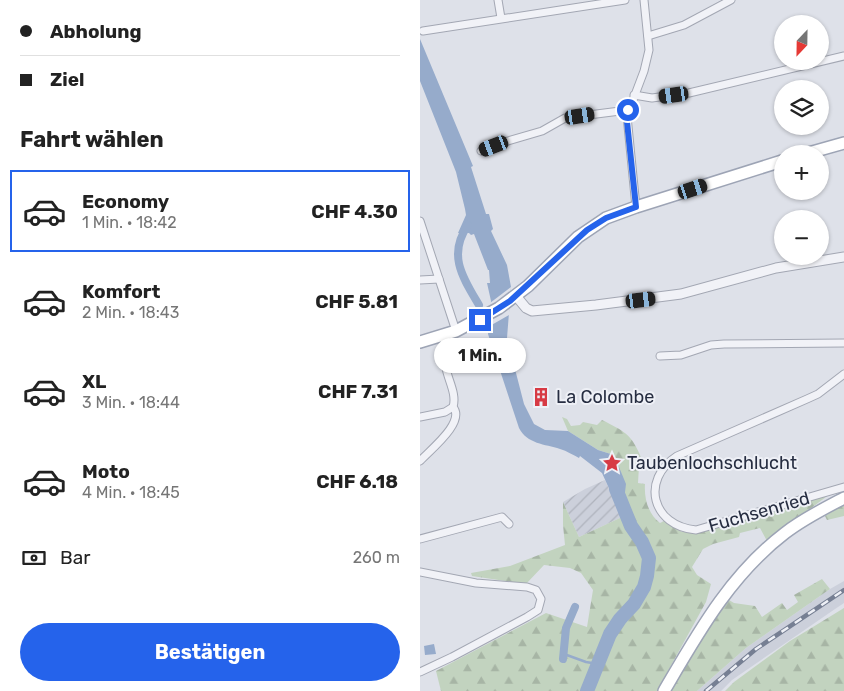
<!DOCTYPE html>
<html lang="de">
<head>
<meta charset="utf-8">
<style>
	:root { --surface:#fff; --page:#f2f2f2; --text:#222; --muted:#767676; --line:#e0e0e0; --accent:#2563eb }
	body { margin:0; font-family:Rubik,sans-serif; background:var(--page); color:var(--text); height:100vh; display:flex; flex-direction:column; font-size:19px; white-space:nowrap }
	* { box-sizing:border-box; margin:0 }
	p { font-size:16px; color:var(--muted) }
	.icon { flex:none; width:28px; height:28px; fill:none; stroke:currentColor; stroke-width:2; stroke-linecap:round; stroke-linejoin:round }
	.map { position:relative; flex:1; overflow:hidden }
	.details { display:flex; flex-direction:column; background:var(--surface); width:420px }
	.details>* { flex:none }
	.guide { display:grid; align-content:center; height:110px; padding:0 20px; background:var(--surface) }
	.needle { width:32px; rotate:202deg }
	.fabs { position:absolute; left:354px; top:15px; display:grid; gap:10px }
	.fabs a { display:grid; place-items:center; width:55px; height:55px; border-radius:50%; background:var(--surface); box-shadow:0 1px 4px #0004; font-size:25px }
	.end { position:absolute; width:22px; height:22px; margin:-11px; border:6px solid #2563eb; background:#fff; box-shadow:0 0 0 2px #fff }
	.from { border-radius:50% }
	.bubble { position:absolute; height:35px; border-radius:18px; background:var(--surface); box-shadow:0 1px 4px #0004; font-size:16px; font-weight:700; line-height:35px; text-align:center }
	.car { position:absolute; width:15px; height:30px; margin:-15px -8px; border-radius:6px; box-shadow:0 0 4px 1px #0007; background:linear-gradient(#222 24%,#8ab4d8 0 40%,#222 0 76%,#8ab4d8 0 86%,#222 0) }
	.guide b { display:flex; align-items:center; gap:18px; height:48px; font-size:19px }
	.guide b+b { border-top:1px solid var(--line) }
	.guide i { width:12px; height:12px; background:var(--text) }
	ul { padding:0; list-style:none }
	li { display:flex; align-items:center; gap:15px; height:82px; margin:0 10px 8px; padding:0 10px; border:2px solid transparent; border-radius:0px }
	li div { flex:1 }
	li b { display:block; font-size:19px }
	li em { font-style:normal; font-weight:700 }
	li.current { border-color:var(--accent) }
	li>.icon { width:45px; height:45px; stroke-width:1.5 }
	h2 { padding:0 20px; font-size:22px; line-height:60px }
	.pay { display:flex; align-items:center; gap:12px; height:55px; padding:0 20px; font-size:19px }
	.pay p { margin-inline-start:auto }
	.action { display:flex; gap:10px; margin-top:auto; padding:10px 20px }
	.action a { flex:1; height:58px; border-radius:30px; background:var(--accent); color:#fff; font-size:20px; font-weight:700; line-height:58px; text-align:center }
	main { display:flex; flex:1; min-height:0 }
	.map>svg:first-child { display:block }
	.built { fill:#ccd0db }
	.industrial { fill:url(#industrial-furrows) }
	.forest { fill:url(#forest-firs) }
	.water { fill:#96abcb }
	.pier { fill:#dee1e9 }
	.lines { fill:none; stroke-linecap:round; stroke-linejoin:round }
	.stream { stroke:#96abcb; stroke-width:2.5 }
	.canal { stroke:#96abcb; stroke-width:8 }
	.river { stroke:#96abcb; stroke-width:14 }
	.minor-casing { stroke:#a3a7b3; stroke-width:9 }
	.tertiary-casing { stroke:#a3a7b3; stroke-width:11 }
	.primary-casing { stroke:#9da4b5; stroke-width:14 }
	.minor { stroke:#f1f2f7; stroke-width:7 }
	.tertiary { stroke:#f1f2f7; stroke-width:9 }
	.primary { stroke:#fff; stroke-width:11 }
	.rail-casing { stroke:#767f93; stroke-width:4.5 }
	.rail { stroke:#eef0f6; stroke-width:2.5; stroke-dasharray:8; stroke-linecap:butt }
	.route { stroke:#2563eb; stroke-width:6 }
	.labels { text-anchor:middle; stroke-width:4; stroke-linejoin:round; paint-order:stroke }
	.poi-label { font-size:18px; fill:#262d41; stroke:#eef0f6; text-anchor:start }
	.street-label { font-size:18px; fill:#262d41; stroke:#eef0f6 }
</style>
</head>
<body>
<main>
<section class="details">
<div class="guide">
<b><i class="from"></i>Abholung</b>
<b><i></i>Ziel</b>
</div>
<h2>Fahrt wählen</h2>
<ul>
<li class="current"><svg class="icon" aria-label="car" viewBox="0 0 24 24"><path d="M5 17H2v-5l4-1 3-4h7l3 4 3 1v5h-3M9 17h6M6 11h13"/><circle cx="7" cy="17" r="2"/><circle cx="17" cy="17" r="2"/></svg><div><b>Economy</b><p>1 Min. · 18:42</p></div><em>CHF 4.30</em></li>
<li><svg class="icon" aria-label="car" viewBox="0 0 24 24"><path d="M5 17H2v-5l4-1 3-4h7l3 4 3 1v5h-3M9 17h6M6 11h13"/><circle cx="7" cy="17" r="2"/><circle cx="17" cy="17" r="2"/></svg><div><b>Komfort</b><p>2 Min. · 18:43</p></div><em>CHF 5.81</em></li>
<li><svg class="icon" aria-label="car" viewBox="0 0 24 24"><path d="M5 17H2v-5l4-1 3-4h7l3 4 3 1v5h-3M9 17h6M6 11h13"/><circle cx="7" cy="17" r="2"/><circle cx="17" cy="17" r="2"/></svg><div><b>XL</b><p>3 Min. · 18:44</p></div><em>CHF 7.31</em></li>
<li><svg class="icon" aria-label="car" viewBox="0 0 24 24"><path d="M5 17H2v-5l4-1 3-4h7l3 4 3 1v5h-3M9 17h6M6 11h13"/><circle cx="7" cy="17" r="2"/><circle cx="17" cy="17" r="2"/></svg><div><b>Moto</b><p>4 Min. · 18:45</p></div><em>CHF 6.18</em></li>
</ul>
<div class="pay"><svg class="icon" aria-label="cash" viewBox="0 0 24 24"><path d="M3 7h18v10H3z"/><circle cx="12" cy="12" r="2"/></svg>Bar<p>260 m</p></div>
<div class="action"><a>Bestätigen</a></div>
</section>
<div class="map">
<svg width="424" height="691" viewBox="0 0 424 691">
	<defs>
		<pattern id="industrial-furrows" width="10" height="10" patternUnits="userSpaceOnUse" patternTransform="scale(1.25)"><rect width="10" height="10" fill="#ccd0db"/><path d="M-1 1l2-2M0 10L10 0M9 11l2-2" fill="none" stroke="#afb3bd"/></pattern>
		<pattern id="forest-firs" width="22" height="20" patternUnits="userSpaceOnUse" patternTransform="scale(1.25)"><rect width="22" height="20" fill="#c2d3bf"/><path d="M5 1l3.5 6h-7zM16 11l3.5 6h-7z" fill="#a7b5a5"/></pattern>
	</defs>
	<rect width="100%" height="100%" fill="#dee1e9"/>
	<polygon class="built" points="424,581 424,603 415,609 312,680 301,691 277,691 326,648 410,589"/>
	<polygon class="industrial" points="185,480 202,517 159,537 143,502 165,489"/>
	<g class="forest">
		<path d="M142 417 147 419 151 426 160 425 163 422 177 425 182 420C208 433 212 435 223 462L219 466 218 483 225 484C224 498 228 514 240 523L244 521 262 532 277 530 366 509 410 494 347 541 340 528 320 533 319 537 293 544 283 549 272 567 277 575 291 584 286 602 237 691H21L16 671 126 613 167 627 173 590 161 573 150 568 124 565 106 584 52 576 51 573 90 566 145 545 143 525V502L159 537 202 517 194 455 178 450 148 431Z"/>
		<polygon points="424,504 424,516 407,520 405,516"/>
		<polygon points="402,579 410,589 326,648 277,691 249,691 291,624 309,600 314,603 335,606 342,617 362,603 367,610 378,602 374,595"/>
		<polygon points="424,608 424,691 305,691 314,682 370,641"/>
	</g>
	<g class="water">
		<path d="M0 39 53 166 51 167 66 214H69L73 229 71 231 87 265 91 287 87 338 104 404 114 424 125 430 148 431 178 450 194 455 206 484 202 517 182 473 160 456 159 458C153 455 147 451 140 449 125 444 107 444 99 428L68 334 71 301 67 283H70L69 270H68L54 234 51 235 49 233H38L46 215 45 209 36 172 0 81Z"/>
		<polygon points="14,644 16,654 5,655 4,646"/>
	</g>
	<polygon class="pier" points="91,287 89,315 68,327 70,303"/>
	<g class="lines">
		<polyline class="stream" points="144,654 166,662 178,664"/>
		<g class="canal">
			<path d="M48 225C27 255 43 278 59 305"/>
			<polyline points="143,659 146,628 155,607"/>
		</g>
		<polyline class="river" points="167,691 190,634 200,619 214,604 224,587 227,576 229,558 222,542 211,526 196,489"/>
		<g class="minor-casing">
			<g id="minor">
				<polyline points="78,0 81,18"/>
				<polyline points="3,31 205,0"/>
				<polyline points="228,36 264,25 311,0"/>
				<polyline points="214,95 232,98 269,93 424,56"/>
				<polyline points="61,151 88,141 122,131 145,118 208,110"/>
				<polyline points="216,207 207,116 224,71 229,50 224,0"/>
				<polyline points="0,221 36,331"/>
				<polyline points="0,280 19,279"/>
				<polyline points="240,356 261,355 291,345 304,344 424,343"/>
				<path d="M424 374 398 394 387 399 257 456C220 480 232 526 276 530L424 487"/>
				<polyline points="0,417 25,412 33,407"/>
				<path d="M0 461C10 450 46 422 33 407 37 394 28 380 26 368 24 357 27 346 23 336"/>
				<polyline points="0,539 82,517 89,524"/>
				<polyline points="0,572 56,583 107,587 116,590 121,599 118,610 107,617 32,657 0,672"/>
			</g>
		</g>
		<g class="tertiary-casing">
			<polyline id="tertiary" points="96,296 106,308 112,311 176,305 261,294 356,268 424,257"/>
		</g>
		<g class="primary-casing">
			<g id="primary">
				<polyline points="385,154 424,143"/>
				<polyline points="0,342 36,331 79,308 108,286 158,237 186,218 216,207 362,161"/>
				<path d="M244 691C278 633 310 575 365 533 383 519 403 509 424 498"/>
			</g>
		</g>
		<use href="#minor" class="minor"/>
		<use href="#tertiary" class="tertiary"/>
		<use href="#primary" class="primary"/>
		<g class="rail-casing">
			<polyline id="rail" points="286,691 336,649 424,590"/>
		</g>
		<use href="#rail" class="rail"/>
	</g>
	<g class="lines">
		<polyline class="route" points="60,320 90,301 167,230 186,218 216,207 207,122 208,110"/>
	</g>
	<defs>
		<g id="building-bare" transform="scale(1.5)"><path d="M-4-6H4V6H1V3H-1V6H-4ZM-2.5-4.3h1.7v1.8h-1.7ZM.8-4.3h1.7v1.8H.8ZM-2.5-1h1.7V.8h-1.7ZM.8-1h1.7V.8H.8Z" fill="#d73a44" stroke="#eef0f6" stroke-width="2.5" paint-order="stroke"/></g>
		<g id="sight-bare" transform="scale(1.5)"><path d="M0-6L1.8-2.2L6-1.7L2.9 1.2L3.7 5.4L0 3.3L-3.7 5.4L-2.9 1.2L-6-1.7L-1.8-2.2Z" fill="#d73a44" stroke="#eef0f6" stroke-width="2.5" paint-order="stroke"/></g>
	</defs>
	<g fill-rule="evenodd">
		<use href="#building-bare" x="121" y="397"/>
		<use href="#sight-bare" x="192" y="463"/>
	</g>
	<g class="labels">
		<g class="poi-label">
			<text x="136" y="403">La Colombe</text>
			<text x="207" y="469">Taubenlochschlucht</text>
		</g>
		<g class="street-label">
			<text transform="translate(339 512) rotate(-16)" y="6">Fuchsenried</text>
		</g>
	</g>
</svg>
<div class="fabs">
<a><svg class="needle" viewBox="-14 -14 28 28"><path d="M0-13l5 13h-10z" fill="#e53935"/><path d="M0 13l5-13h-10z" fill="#767676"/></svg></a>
<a><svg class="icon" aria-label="layers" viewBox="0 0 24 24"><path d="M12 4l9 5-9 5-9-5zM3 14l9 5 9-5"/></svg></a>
<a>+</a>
<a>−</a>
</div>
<i class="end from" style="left:208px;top:110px"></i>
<i class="end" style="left:60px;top:320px"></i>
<div class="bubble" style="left:14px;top:338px;width:92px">1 Min.</div>
<i class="car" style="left:254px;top:95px;rotate:262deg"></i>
<i class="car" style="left:160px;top:116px;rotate:81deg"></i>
<i class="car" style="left:74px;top:146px;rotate:249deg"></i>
<i class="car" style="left:273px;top:189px;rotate:72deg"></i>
<i class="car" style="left:221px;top:300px;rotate:83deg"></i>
</div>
</main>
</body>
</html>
